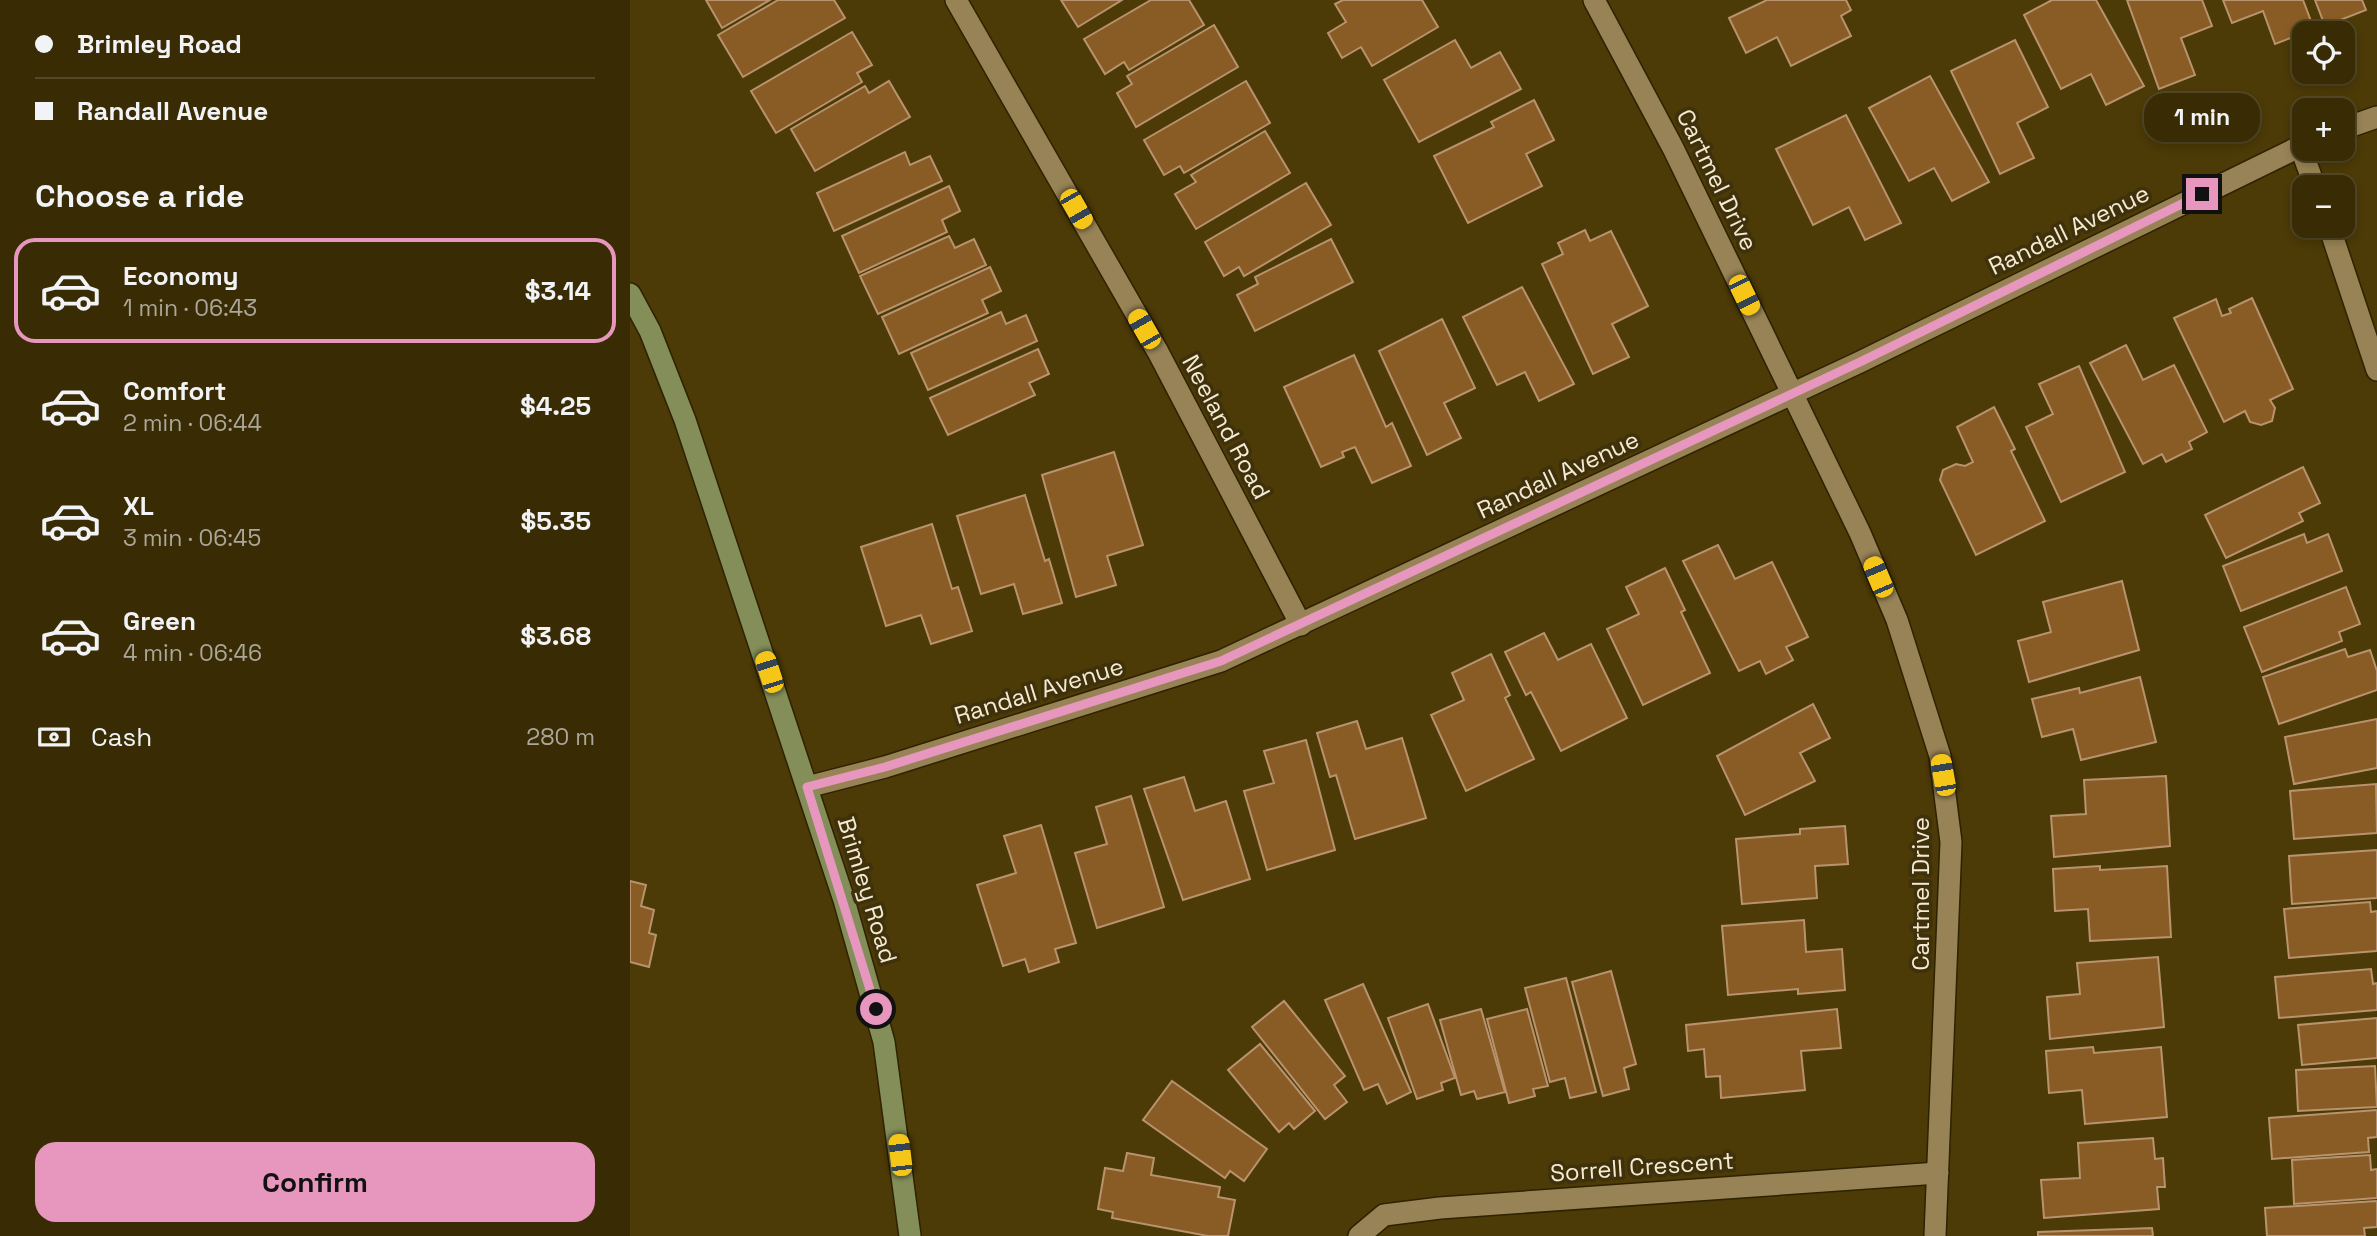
<!DOCTYPE html>
<html lang="en">
<head>
<meta charset="utf-8">
<style>
	:root { --surface:#392c05; --page:#40340f; --text:#f1f3f6; --muted:#aba79a; --line:#534827; --accent:#e797bd }
	body { margin:0; font-family:"Space Grotesk",sans-serif; background:var(--page); color:var(--text); height:100vh; display:flex; flex-direction:column; font-size:26px; white-space:nowrap }
	* { box-sizing:border-box; margin:0 }
	p { font-size:23px; color:var(--muted) }
	.icon { flex:none; width:38px; height:38px; fill:none; stroke:currentColor; stroke-width:2; stroke-linecap:round; stroke-linejoin:round }
	.map { position:relative; flex:1; overflow:hidden }
	.panel { display:flex; flex-direction:column; background:var(--surface); width:630px }
	.panel>* { flex:none }
	.hud { display:grid; align-content:center; height:154px; padding:0 35px; background:var(--surface) }
	.controls { position:absolute; left:1662px; top:21px; display:grid; gap:14px }
	.controls a { display:grid; place-items:center; width:63px; height:63px; border-radius:14px; background:var(--surface); box-shadow:0 4px 10px #0003,0 0 0 2px var(--line); font-size:35px }
	.end { position:absolute; width:32px; height:32px; margin:-16px; border:9px solid #e797bd; background:#111; box-shadow:0 0 0 4px #111 }
	.from { border-radius:50% }
	.bubble { position:absolute; height:49px; border-radius:21px; background:var(--surface); box-shadow:0 4px 10px #0003,0 0 0 2px var(--line); font-size:23px; font-weight:600; line-height:49px; text-align:center }
	.car { position:absolute; width:21px; height:42px; margin:-21px -10px; border-radius:9px; box-shadow:0 0 5px 2px #0007; background:linear-gradient(#f5c518 24%,#345 0 40%,#f5c518 0 76%,#345 0 86%,#f5c518 0) }
	.hud b { display:flex; align-items:center; gap:24px; height:66px; font-size:26px }
	.hud b+b { border-top:2px solid var(--line) }
	.hud i { width:18px; height:18px; background:var(--text) }
	ul { padding:0; list-style:none }
	li { display:flex; align-items:center; gap:21px; height:105px; margin:0 14px 10px; padding:0 21px; border:4px solid transparent; border-radius:21px }
	li div { flex:1 }
	li b { display:block; font-size:26px }
	li em { font-style:normal; font-weight:600 }
	li.current { border-color:var(--accent) }
	li>.icon { width:63px; height:63px; stroke-width:1.5 }
	h2 { padding:0 35px; font-size:32px; line-height:84px }
	.pay { display:flex; align-items:center; gap:18px; height:77px; padding:0 35px; font-size:26px }
	.pay p { margin-inline-start:auto }
	.action { display:flex; gap:14px; margin-top:auto; padding:14px 35px }
	.action a { flex:1; height:80px; border-radius:21px; background:var(--accent); color:#111; font-size:28px; font-weight:600; line-height:80px; text-align:center }
	main { display:flex; flex:1; min-height:0 }
	.map>svg:first-child { display:block }
	.building { fill:#895b25; stroke:#b8936d; stroke-width:2 }
	.lines { fill:none; stroke-linecap:round; stroke-linejoin:round }
	.minor-casing { stroke:#2f2200; stroke-width:24 }
	.tertiary-casing { stroke:#2f2200; stroke-width:24 }
	.secondary-casing { stroke:#2f2200; stroke-width:24 }
	.minor { stroke:#978355; stroke-width:21 }
	.tertiary { stroke:#978355; stroke-width:21 }
	.secondary { stroke:#838e59; stroke-width:21 }
	.route { stroke:#e797bd; stroke-width:9 }
	.labels { text-anchor:middle; stroke-width:7; stroke-linejoin:round; paint-order:stroke }
	.street-label { font-size:24px; fill:#f5ebd2; stroke:#3e310c }
</style>
</head>
<body>
<main>
<section class="panel">
<div class="hud">
<b><i class="from"></i>Brimley Road</b>
<b><i></i>Randall Avenue</b>
</div>
<h2>Choose a ride</h2>
<ul>
<li class="current"><svg class="icon" aria-label="car" viewBox="0 0 24 24"><path d="M5 17H2v-5l4-1 3-4h7l3 4 3 1v5h-3M9 17h6M6 11h13"/><circle cx="7" cy="17" r="2"/><circle cx="17" cy="17" r="2"/></svg><div><b>Economy</b><p>1 min · 06:43</p></div><em>$3.14</em></li>
<li><svg class="icon" aria-label="car" viewBox="0 0 24 24"><path d="M5 17H2v-5l4-1 3-4h7l3 4 3 1v5h-3M9 17h6M6 11h13"/><circle cx="7" cy="17" r="2"/><circle cx="17" cy="17" r="2"/></svg><div><b>Comfort</b><p>2 min · 06:44</p></div><em>$4.25</em></li>
<li><svg class="icon" aria-label="car" viewBox="0 0 24 24"><path d="M5 17H2v-5l4-1 3-4h7l3 4 3 1v5h-3M9 17h6M6 11h13"/><circle cx="7" cy="17" r="2"/><circle cx="17" cy="17" r="2"/></svg><div><b>XL</b><p>3 min · 06:45</p></div><em>$5.35</em></li>
<li><svg class="icon" aria-label="car" viewBox="0 0 24 24"><path d="M5 17H2v-5l4-1 3-4h7l3 4 3 1v5h-3M9 17h6M6 11h13"/><circle cx="7" cy="17" r="2"/><circle cx="17" cy="17" r="2"/></svg><div><b>Green</b><p>4 min · 06:46</p></div><em>$3.68</em></li>
</ul>
<div class="pay"><svg class="icon" aria-label="cash" viewBox="0 0 24 24"><path d="M3 7h18v10H3z"/><circle cx="12" cy="12" r="2"/></svg>Cash<p>280 m</p></div>
<div class="action"><a>Confirm</a></div>
</section>
<div class="map">
<svg width="1747" height="1236" viewBox="0 0 1747 1236">
	<rect width="100%" height="100%" fill="#4c3a07"/>
	<g class="building">
		<polygon points="76,0 140,0 92,28"/>
		<polygon points="148,0 204,0 215,18 113,77 88,35"/>
		<polygon points="431,0 492,0 448,27"/>
		<polygon points="521,0 559,0 574,25 499,70 494,62 475,74 454,39"/>
		<polygon points="713,0 792,0 808,27 742,66 731,47 712,58 698,33 716,22 705,4"/>
		<polygon points="1137,0 1216,0 1221,10 1211,16 1221,36 1161,66 1147,37 1116,53 1099,18"/>
		<polygon points="1422,0 1466,0 1514,86 1476,105 1461,74 1431,89 1394,15"/>
		<polygon points="1497,0 1572,0 1582,26 1551,38 1565,75 1529,89"/>
		<polygon points="1593,0 1673,0 1684,29 1645,44 1633,11 1602,23"/>
		<polygon points="1685,0 1732,0 1736,10 1695,26"/>
		<polygon points="584,25 608,67 506,127 487,93 502,84 497,76"/>
		<polygon points="222,32 242,65 227,73 232,82 146,133 121,91"/>
		<polygon points="825,40 841,68 870,52 891,89 789,142 754,80"/>
		<polygon points="1385,40 1418,107 1387,123 1404,158 1370,174 1321,71"/>
		<polygon points="1300,76 1359,182 1322,201 1304,168 1279,181 1239,108"/>
		<polygon points="259,81 280,117 185,171 161,129 235,86 239,93"/>
		<polygon points="616,81 640,123 554,173 550,166 534,175 514,140"/>
		<polygon points="904,100 924,140 896,154 912,186 838,223 804,156 864,127 861,122"/>
		<polygon points="1216,115 1271,223 1235,240 1219,207 1183,225 1146,149"/>
		<polygon points="635,131 660,173 566,229 545,194 566,182 561,175"/>
		<polygon points="275,152 280,165 300,156 312,181 204,231 187,193"/>
		<polygon points="676,183 701,225 614,276 609,267 594,276 575,242"/>
		<polygon points="319,186 330,211 312,220 317,232 229,273 212,236"/>
		<polygon points="955,230 960,241 981,231 1018,306 982,324 999,357 963,374 912,264 933,254 928,243"/>
		<polygon points="319,236 325,248 344,239 356,265 248,314 230,276"/>
		<polygon points="701,239 723,282 625,331 607,295 628,284 625,277"/>
		<polygon points="360,267 371,291 352,300 358,313 269,354 252,317"/>
		<polygon points="892,287 944,384 909,401 895,372 867,385 833,317"/>
		<polygon points="1622,298 1663,389 1640,400 1645,408 1642,421 1631,425 1620,422 1615,411 1594,422 1544,318 1586,299 1592,316 1601,313 1599,309"/>
		<polygon points="371,312 376,324 396,315 407,341 298,390 281,353"/>
		<polygon points="812,319 845,388 814,403 831,438 797,455 749,351"/>
		<polygon points="1496,345 1513,380 1544,365 1577,432 1559,442 1562,449 1536,462 1532,454 1513,464 1460,363"/>
		<polygon points="408,349 419,374 399,383 405,395 318,435 300,398"/>
		<polygon points="724,355 756,427 762,423 781,466 742,483 725,447 712,452 714,457 691,467 654,387"/>
		<polygon points="1449,366 1495,472 1431,502 1396,427 1423,414 1409,384"/>
		<polygon points="1364,407 1385,449 1381,451 1415,521 1346,555 1310,480 1313,470 1326,464 1335,466 1343,462 1327,427"/>
		<polygon points="484,452 513,545 477,556 486,585 446,597 412,475"/>
		<polygon points="1673,467 1690,503 1669,513 1673,521 1596,558 1575,515"/>
		<polygon points="395,495 415,561 419,559 432,603 393,614 384,584 351,594 327,516"/>
		<polygon points="302,524 322,589 328,587 342,631 301,644 291,615 256,626 231,547"/>
		<polygon points="1674,534 1677,543 1698,534 1712,571 1611,611 1593,566"/>
		<polygon points="1088,545 1105,579 1142,562 1178,637 1156,647 1163,660 1136,674 1130,661 1109,671 1053,561"/>
		<polygon points="1035,568 1055,610 1051,612 1080,673 1013,705 977,629 1009,614 996,587"/>
		<polygon points="1492,581 1509,650 1399,682 1388,641 1421,632 1413,602"/>
		<polygon points="1716,587 1730,624 1709,632 1712,641 1632,672 1614,627"/>
		<polygon points="914,633 928,660 961,644 997,718 931,751 901,692 896,695 875,652"/>
		<polygon points="1715,649 1718,657 1740,650 1747,671 1747,690 1649,724 1633,677"/>
		<polygon points="861,654 880,695 875,698 904,759 836,791 801,715 834,700 822,673"/>
		<polygon points="1510,677 1526,742 1451,760 1443,729 1412,737 1402,699 1449,688 1450,693"/>
		<polygon points="1183,704 1200,738 1170,753 1185,781 1115,815 1087,756"/>
		<polygon points="1747,719 1747,768 1664,784 1655,737"/>
		<polygon points="727,721 736,749 772,738 796,818 725,839 706,775 700,777 687,733"/>
		<polygon points="676,740 705,850 637,870 614,791 644,783 634,751"/>
		<polygon points="1536,776 1540,846 1424,857 1421,816 1456,814 1454,780"/>
		<polygon points="554,777 565,811 596,801 620,879 553,900 514,789"/>
		<polygon points="1746,784 1747,833 1664,839 1660,791"/>
		<polygon points="501,796 534,907 467,928 445,853 477,844 466,807"/>
		<polygon points="411,825 446,943 425,949 429,962 399,972 395,959 373,966 347,885 386,873 374,836"/>
		<polygon points="1215,826 1218,864 1185,866 1187,898 1112,904 1106,839 1170,834 1170,829"/>
		<polygon points="1747,850 1747,898 1662,904 1659,856"/>
		<polygon points="1470,866 1470,870 1537,866 1541,937 1460,941 1458,909 1425,911 1423,869"/>
		<polygon points="0,881 16,885 11,906 24,910 19,933 26,935 19,967 0,962"/>
		<polygon points="1740,902 1741,912 1747,911 1747,951 1659,958 1654,909"/>
		<polygon points="1174,920 1176,952 1212,949 1215,990 1168,994 1168,989 1098,995 1092,926"/>
		<polygon points="1528,957 1534,1027 1420,1039 1417,997 1450,994 1447,963"/>
		<polygon points="1741,969 1743,984 1747,983 1747,1010 1649,1018 1645,977"/>
		<polygon points="981,971 1006,1064 994,1068 999,1089 973,1096 942,982"/>
		<polygon points="936,978 966,1092 940,1098 935,1078 920,1082 895,988"/>
		<polygon points="733,984 781,1092 757,1104 748,1084 734,1090 695,1000"/>
		<polygon points="654,1001 715,1076 704,1085 717,1102 695,1119 622,1027"/>
		<polygon points="798,1004 825,1078 811,1083 813,1090 787,1099 758,1018"/>
		<polygon points="851,1009 875,1092 847,1099 844,1091 831,1095 810,1020"/>
		<polygon points="897,1009 918,1086 903,1089 905,1096 879,1103 857,1019"/>
		<polygon points="1207,1009 1211,1048 1171,1051 1175,1090 1091,1098 1090,1076 1076,1077 1074,1049 1058,1051 1056,1025"/>
		<polygon points="1747,1018 1747,1058 1672,1065 1668,1025"/>
		<polygon points="630,1044 685,1111 664,1129 659,1123 649,1132 598,1070"/>
		<polygon points="1463,1047 1464,1053 1531,1047 1537,1117 1455,1124 1452,1090 1419,1093 1416,1051"/>
		<polygon points="1745,1066 1747,1107 1668,1111 1666,1070"/>
		<polygon points="542,1081 637,1149 614,1181 600,1171 595,1178 513,1120"/>
		<polygon points="1747,1110 1747,1137 1738,1138 1739,1152 1642,1159 1639,1118"/>
		<polygon points="1523,1138 1525,1159 1533,1158 1535,1187 1527,1187 1529,1209 1414,1218 1411,1180 1450,1178 1448,1143"/>
		<polygon points="497,1153 524,1158 521,1175 590,1187 588,1197 605,1200 598,1236 578,1236 482,1218 483,1212 468,1209 475,1168 493,1171"/>
		<polygon points="1740,1155 1741,1170 1747,1169 1747,1198 1664,1204 1662,1160"/>
		<polygon points="1747,1201 1747,1227 1734,1228 1735,1236 1637,1236 1635,1208"/>
		<polygon points="1522,1228 1523,1236 1408,1236 1408,1232"/>
	</g>
	<g class="lines">
		<g class="minor-casing">
			<g id="minor">
				<polyline points="326,0 528,352 671,625"/>
				<polyline points="1713,129 1747,117"/>
				<polyline points="1670,146 1685,187"/>
				<polyline points="1699,226 1747,370"/>
				<polyline points="177,787 255,767 591,661 1230,362 1675,144"/>
				<polyline points="729,1236 754,1215 810,1208 1308,1173"/>
			</g>
		</g>
		<g class="tertiary-casing">
			<polyline id="tertiary" points="964,0 1043,148 1230,533 1267,620 1310,756 1321,842 1305,1236"/>
		</g>
		<g class="secondary-casing">
			<polyline id="secondary" points="0,294 20,331 55,420 214,900 254,1042 280,1236"/>
		</g>
		<use href="#minor" class="minor"/>
		<use href="#tertiary" class="tertiary"/>
		<use href="#secondary" class="secondary"/>
	</g>
	<g class="lines">
		<polyline class="route" points="246,1009 177,787 255,767 591,661 1230,362 1572,194"/>
	</g>
	<g class="labels">
		<g class="street-label">
			<text transform="translate(1087 180) rotate(64)" y="8">Cartmel Drive</text>
			<text transform="translate(1439 230) rotate(-26)" y="8">Randall Avenue</text>
			<text transform="translate(596 427) rotate(62)" y="8">Neeland Road</text>
			<text transform="translate(928 475) rotate(-25)" y="8">Randall Avenue</text>
			<text transform="translate(409 691) rotate(-17)" y="8">Randall Avenue</text>
			<text transform="translate(237 890) rotate(73)" y="8">Brimley Road</text>
			<text transform="translate(1291 894) rotate(-90)" y="8">Cartmel Drive</text>
			<text transform="translate(1012 1167) rotate(-4)" y="8">Sorrell Crescent</text>
		</g>
	</g>
</svg>
<div class="controls">
<a><svg class="icon" aria-label="locate" viewBox="0 0 24 24"><circle cx="12" cy="12" r="6"/><path d="M12 2v4M12 18v4M2 12h4M18 12h4"/></svg></a>
<a>+</a>
<a>−</a>
</div>
<i class="end from" style="left:246px;top:1009px"></i>
<i class="end" style="left:1572px;top:194px"></i>
<div class="bubble" style="left:1514px;top:93px;width:116px">1 min</div>
<i class="car" style="left:446px;top:209px;rotate:150deg"></i>
<i class="car" style="left:1114px;top:295px;rotate:154deg"></i>
<i class="car" style="left:514px;top:329px;rotate:330deg"></i>
<i class="car" style="left:1248px;top:577px;rotate:337deg"></i>
<i class="car" style="left:139px;top:672px;rotate:342deg"></i>
<i class="car" style="left:1313px;top:775px;rotate:350deg"></i>
<i class="car" style="left:270px;top:1155px;rotate:353deg"></i>
</div>
</main>
</body>
</html>
